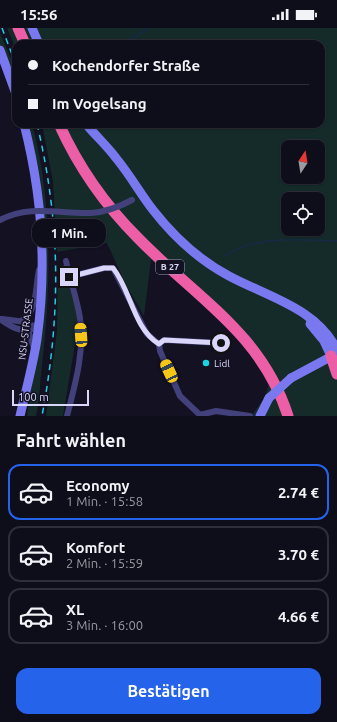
<!DOCTYPE html>
<html lang="de">
<head>
<meta charset="utf-8">
<style>
	:root { --surface:#0e0d1a; --page:#1c1b27; --text:#f1f3f6; --muted:#9b9ca2; --line:#2e2d39; --accent:#2563eb }
	body { margin:0; font-family:Ubuntu,sans-serif; background:var(--page); color:var(--text); height:100vh; display:flex; flex-direction:column; font-size:15px; white-space:nowrap }
	* { box-sizing:border-box; margin:0 }
	p { font-size:13px; color:var(--muted) }
	.icon { flex:none; width:22px; height:22px; fill:none; stroke:currentColor; stroke-width:2; stroke-linecap:round; stroke-linejoin:round }
	.map { position:relative; height:388px; overflow:hidden }
	.drawer { display:flex; flex-direction:column; background:var(--surface); flex:1 }
	.drawer>* { flex:none }
	.banner { position:absolute; left:12px; top:12px; width:313px; height:88px; border-radius:12px; box-shadow:0 1px 3px #0004,0 0 0 1px var(--line); display:grid; align-content:center; height:88px; padding:0 16px; background:var(--surface) }
	.needle { width:26px; rotate:12deg }
	.buttons { position:absolute; left:281px; top:112px; display:grid; gap:8px }
	.buttons a { display:grid; place-items:center; width:44px; height:44px; border-radius:8px; background:var(--surface); box-shadow:0 1px 3px #0004,0 0 0 1px var(--line); font-size:20px }
	.scale { position:absolute; left:12px; bottom:10px; width:77px; box-sizing:border-box; padding-left:4px; border:2px solid #dad6fa; border-top:0; font-size:11px; line-height:14px; white-space:nowrap; color:#dad6fa; -webkit-text-stroke:3px #131122; paint-order:stroke }
	.end { position:absolute; width:18px; height:18px; margin:-9px; border:5px solid #dad6fa; background:#111; box-shadow:0 0 0 2px #111 }
	.from { border-radius:50% }
	.bubble { position:absolute; height:28px; border-radius:12px; background:var(--surface); box-shadow:0 1px 3px #0004,0 0 0 1px var(--line); font-size:13px; font-weight:700; line-height:28px; text-align:center }
	.car { position:absolute; width:12px; height:24px; margin:-12px -6px; border-radius:5px; box-shadow:0 0 3px 1px #0007; background:linear-gradient(#f5c518 24%,#345 0 40%,#f5c518 0 76%,#345 0 86%,#f5c518 0) }
	.banner b { display:flex; align-items:center; gap:14px; height:38px; font-size:15px }
	.banner b+b { border-top:1px solid var(--line) }
	.banner i { width:10px; height:10px; background:var(--text) }
	ul { padding:0; list-style:none }
	li { display:flex; align-items:center; gap:12px; height:56px; margin:0 8px 6px; padding:0 8px; border:2px solid var(--line); border-radius:12px }
	li div { flex:1 }
	li b { display:block; font-size:15px }
	li em { font-style:normal; font-weight:700 }
	li.on { border-color:var(--accent) }
	li>.icon { width:36px; height:36px; stroke-width:1.5 }
	h2 { padding:0 16px; font-size:18px; line-height:48px }
	.button { display:flex; gap:8px; margin-top:auto; padding:8px 16px }
	.button a { flex:1; height:46px; border-radius:12px; background:var(--accent); color:#fff; font-size:16px; font-weight:700; line-height:46px; text-align:center }
	.status { display:flex; justify-content:space-between; align-items:center; height:28px; padding:0 20px; background:var(--surface); direction:ltr }
	.status svg { height:11px; fill:currentColor }
	.map>svg:first-child { display:block }
	.green { fill:#142b2a; fill-rule:evenodd }
	.lines { fill:none; stroke-linecap:round; stroke-linejoin:round }
	.stream { stroke:#162a47; stroke-width:1.5 }
	.street { stroke:#42417b; stroke-width:6 }
	.secondary { stroke:#7978ef; stroke-width:9 }
	.highway { stroke:#ec5fa6; stroke-width:11 }
	.rail { stroke:#1bd3e2; stroke-width:1.5; stroke-dasharray:6 5; stroke-linecap:butt }
	.street-bridge { stroke:#42417b; stroke-width:6 }
	.secondary-bridge { stroke:#7978ef; stroke-width:9 }
	.route { stroke:#dad6fa; stroke-width:5 }
	.poi-dot { fill:#1bd3e2; stroke:#131122; stroke-width:1.5 }
	.labels { text-anchor:middle; stroke-width:3.5; stroke-linejoin:round; paint-order:stroke }
	.shield { fill:#131122; stroke:#9e9bb9; stroke-width:1 }
	.shield-label { font-size:9px; font-weight:bold; fill:#dad6fa }
	.street-label { font-size:10px; fill:#dad6fa; stroke:#131122 }
	.poi-label { font-size:10px; fill:#dad6fa; stroke:#131122; text-anchor:start }
</style>
</head>
<body>
<div class="status"><b>15:56</b><svg viewBox="0 0 49 12"><path d="M0 12V9h3v3zM5 12V6h3v6zM10 12V3h3v9zM15 12V0h3v12zM26 1h20v11H26zM47 4h2v5h-2z"/></svg></div>
<div class="map">
<svg width="337" height="388" viewBox="0 0 337 388">
	<rect width="100%" height="100%" fill="#131122"/>
	<g class="green">
		<path d="M7 0H337V388H251L265 369 269 356 249 319 169 245 151 232 144 288 126 257 107 215 57 224 53 154 42 96H321V16H16V22ZM288 119H318V149H288ZM288 171H318V201H288Z"/>
		<polygon points="0,5 16,42 16,57 0,24"/>
		<path d="M28 96H32C53 172 51 260 42 337 40 353 40 372 36 388H27L41 299 39 162 33 114Z"/>
		<polygon points="64,237 77,287 77,304 63,388 46,388 57,303 58,238"/>
	</g>
	<g class="lines">
		<g class="stream">
			<polyline points="122,16 149,0"/>
			<path d="M225 228C253 207 304 212 337 213"/>
		</g>
		<g class="street">
			<path d="M66 233C70 252 77 271 80 290 85 322 75 357 67 388"/>
			<polyline points="69,249 104,240 113,240 147,306 159,316"/>
			<path d="M0 291C10 298 20 305 33 301L38 295"/>
			<polyline points="2,291 26,294 35,299 37,303"/>
			<path d="M21 293C38 283 35 260 39 242"/>
			<polyline points="24,302 29,305 34,320"/>
			<polyline points="200,387 180,368 160,323 159,316 164,312 221,315"/>
			<polyline points="200,387 216,383 250,388"/>
		</g>
		<g class="secondary">
			<polyline points="32,0 39,16"/>
			<polyline points="0,22 16,66"/>
			<path d="M86 96C96 108 107 118 116 130 130 147 140 165 153 182 174 209 199 232 229 248 266 268 317 280 337 322"/>
			<polyline points="310,296 324,313 331,328"/>
			<polyline points="291,350 336,326"/>
			<path d="M20 388C26 362 33 337 37 311 47 239 42 166 24 96"/>
			<polyline points="260,388 269,370"/>
		</g>
		<g class="highway">
			<polyline points="18,0 25,16"/>
			<path d="M59 96C78 138 105 177 138 210 195 269 261 304 288 388"/>
			<polyline points="331,328 337,346"/>
		</g>
		<g class="rail">
			<polyline points="2,0 16,37"/>
			<path d="M37 96C61 197 61 286 42 388"/>
		</g>
		<path class="street-bridge" d="M0 192C30 176 59 186 91 185 106 184 119 179 132 172"/>
		<polyline class="secondary-bridge" points="269,370 291,350"/>
	</g>
	<g class="lines">
		<path class="route" d="M69 249 104 240H113C131 262 133 300 159 316L164 312 221 315"/>
	</g>
	<circle class="poi-dot" cx="206" cy="335" r="4"/>
	<g class="labels">
		<rect class="shield" x="156" y="232" width="28" height="14" rx="3"/>
		<g class="shield-label">
			<text x="170" y="242">B 27</text>
		</g>
		<g class="street-label">
			<text transform="translate(25 301) rotate(-83)" y="4">NSU-STRASSE</text>
		</g>
		<g class="poi-label">
			<text x="214" y="339">Lidl</text>
		</g>
	</g>
</svg>
<div class="buttons">
<a><svg class="needle" viewBox="-14 -14 28 28"><path d="M0-13l5 13h-10z" fill="#e53935"/><path d="M0 13l5-13h-10z" fill="#9b9ca2"/></svg></a>
<a><svg class="icon" aria-label="locate" viewBox="0 0 24 24"><circle cx="12" cy="12" r="6"/><path d="M12 2v4M12 18v4M2 12h4M18 12h4"/></svg></a>
</div>
<div class="scale">100 m</div>
<i class="end from" style="left:221px;top:315px"></i>
<i class="end" style="left:69px;top:249px"></i>
<div class="bubble" style="left:32px;top:191px;width:74px">1 Min.</div>
<i class="car" style="left:81px;top:307px;rotate:356deg"></i>
<i class="car" style="left:169px;top:343px;rotate:335deg"></i>
<div class="banner">
<b><i class="from"></i>Kochendorfer Straße</b>
<b><i></i>Im Vogelsang</b>
</div>
</div>
<section class="drawer">
<h2>Fahrt wählen</h2>
<ul>
<li class="on"><svg class="icon" aria-label="car" viewBox="0 0 24 24"><path d="M5 17H2v-5l4-1 3-4h7l3 4 3 1v5h-3M9 17h6M6 11h13"/><circle cx="7" cy="17" r="2"/><circle cx="17" cy="17" r="2"/></svg><div><b>Economy</b><p>1 Min. · 15:58</p></div><em>2.74 €</em></li>
<li><svg class="icon" aria-label="car" viewBox="0 0 24 24"><path d="M5 17H2v-5l4-1 3-4h7l3 4 3 1v5h-3M9 17h6M6 11h13"/><circle cx="7" cy="17" r="2"/><circle cx="17" cy="17" r="2"/></svg><div><b>Komfort</b><p>2 Min. · 15:59</p></div><em>3.70 €</em></li>
<li><svg class="icon" aria-label="car" viewBox="0 0 24 24"><path d="M5 17H2v-5l4-1 3-4h7l3 4 3 1v5h-3M9 17h6M6 11h13"/><circle cx="7" cy="17" r="2"/><circle cx="17" cy="17" r="2"/></svg><div><b>XL</b><p>3 Min. · 16:00</p></div><em>4.66 €</em></li>
</ul>
<div class="button"><a>Bestätigen</a></div>
</section>
</body>
</html>
